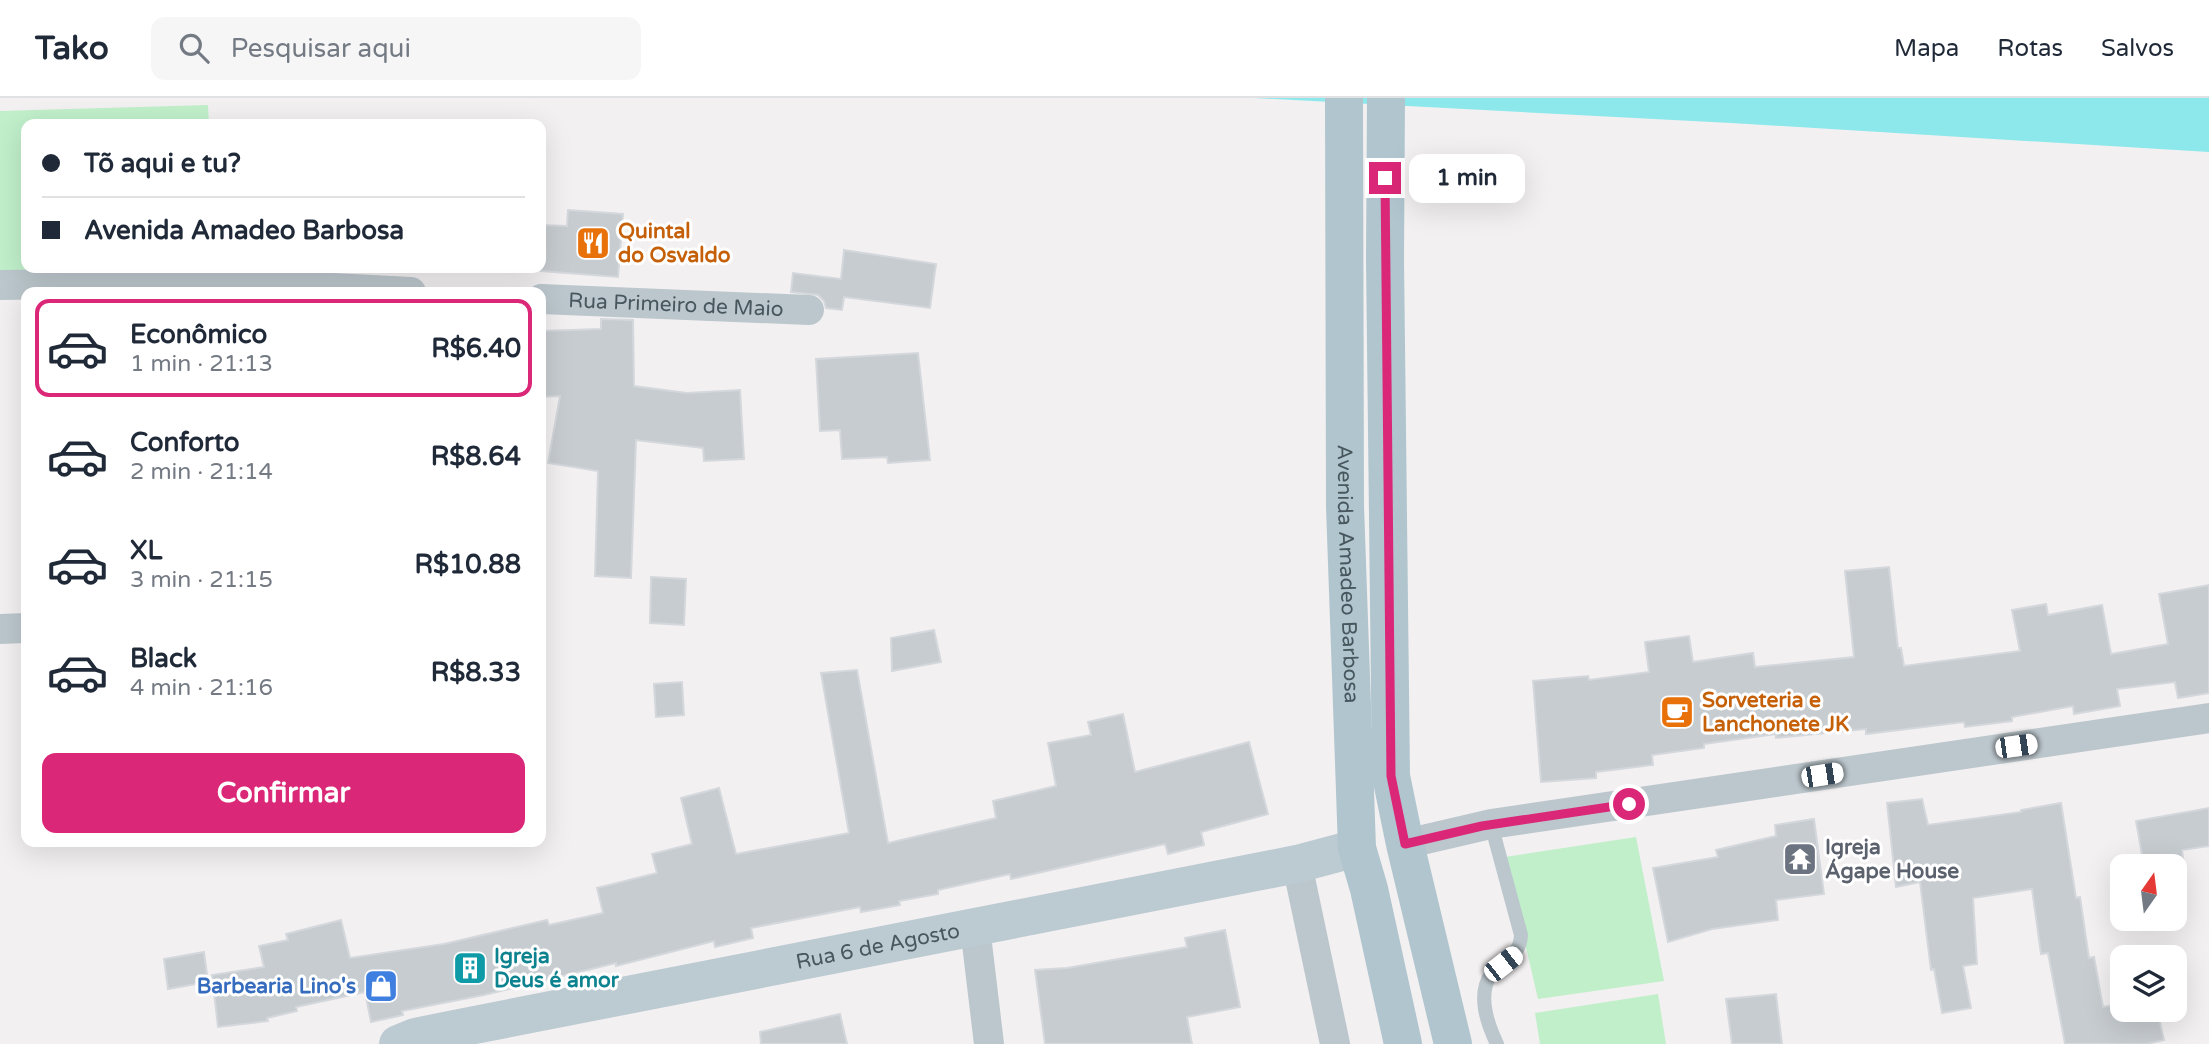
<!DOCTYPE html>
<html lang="pt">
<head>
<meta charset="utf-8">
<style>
	:root { --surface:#fff; --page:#f6f6f7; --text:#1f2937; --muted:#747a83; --line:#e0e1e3; --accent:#db2777 }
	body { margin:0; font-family:"Varela Round",sans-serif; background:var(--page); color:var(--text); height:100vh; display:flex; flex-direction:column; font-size:26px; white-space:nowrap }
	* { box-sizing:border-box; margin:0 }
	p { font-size:23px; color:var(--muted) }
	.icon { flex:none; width:38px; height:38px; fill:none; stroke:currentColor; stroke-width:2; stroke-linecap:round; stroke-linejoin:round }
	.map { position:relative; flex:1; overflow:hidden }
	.sheet { position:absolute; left:21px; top:189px; width:525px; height:560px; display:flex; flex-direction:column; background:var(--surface); border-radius:14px; box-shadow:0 7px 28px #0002 }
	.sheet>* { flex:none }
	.hud { position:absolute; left:21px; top:21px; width:525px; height:154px; border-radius:14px; box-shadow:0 7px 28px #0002; display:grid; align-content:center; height:154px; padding:0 21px; background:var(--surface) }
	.needle { width:46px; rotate:14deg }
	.fabs { position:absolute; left:2110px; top:756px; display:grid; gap:14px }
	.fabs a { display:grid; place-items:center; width:77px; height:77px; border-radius:14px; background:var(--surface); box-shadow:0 7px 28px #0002; font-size:35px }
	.end { position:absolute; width:32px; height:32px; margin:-16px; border:9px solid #db2777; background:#fff; box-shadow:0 0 0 4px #fff }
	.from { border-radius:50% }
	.bubble { position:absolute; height:49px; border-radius:14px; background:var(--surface); box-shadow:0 7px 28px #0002; font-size:23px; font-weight:800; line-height:49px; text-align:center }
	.car { position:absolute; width:21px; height:42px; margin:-21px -10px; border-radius:9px; box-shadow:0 0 5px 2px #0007; background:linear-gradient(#fff 24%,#345 0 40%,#fff 0 76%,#345 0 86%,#fff 0) }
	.hud b { display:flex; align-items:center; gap:24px; height:66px; font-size:26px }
	.hud b+b { border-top:2px solid var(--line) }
	.hud i { width:18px; height:18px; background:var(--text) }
	ul { padding:12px 0 0; list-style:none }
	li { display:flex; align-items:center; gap:21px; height:98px; margin:0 14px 10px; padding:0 7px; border:4px solid transparent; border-radius:14px }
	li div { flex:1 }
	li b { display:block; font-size:26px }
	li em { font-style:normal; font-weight:800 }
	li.active { border-color:var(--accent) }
	li>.icon { width:63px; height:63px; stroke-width:1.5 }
	.button { display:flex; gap:14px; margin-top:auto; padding:14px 21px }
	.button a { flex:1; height:80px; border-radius:14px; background:var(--accent); color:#fff; font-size:28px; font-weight:800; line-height:80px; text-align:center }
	header { display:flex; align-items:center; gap:42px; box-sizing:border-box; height:98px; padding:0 35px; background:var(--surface); border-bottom:2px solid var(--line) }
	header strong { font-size:33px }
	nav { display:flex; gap:38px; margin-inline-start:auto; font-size:24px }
	.search { width:490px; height:63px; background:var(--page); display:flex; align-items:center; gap:18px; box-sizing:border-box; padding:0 24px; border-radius:14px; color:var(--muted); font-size:26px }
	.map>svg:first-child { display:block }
	.green { fill:#c0efca }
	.water { fill:#8de8ec }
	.building { fill:#c7ccd0; stroke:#d4d8dc; stroke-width:2 }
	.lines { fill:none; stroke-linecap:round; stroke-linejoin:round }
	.lane { stroke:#bcc7cd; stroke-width:14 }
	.street { stroke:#bcc7cd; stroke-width:30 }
	.secondary { stroke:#bccad2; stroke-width:38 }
	.primary { stroke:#b0c5ce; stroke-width:38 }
	.route { stroke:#db2777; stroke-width:9 }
	.labels { text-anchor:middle; stroke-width:6; stroke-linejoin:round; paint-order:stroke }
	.food-label { font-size:21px; font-weight:bold; fill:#c56008; stroke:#fff; text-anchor:start }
	.street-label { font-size:21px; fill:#48575e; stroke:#fff }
	.worship-label { font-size:21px; font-weight:bold; fill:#5b616d; stroke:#fff; text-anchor:start }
	.culture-label { font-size:21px; font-weight:bold; fill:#0d838f; stroke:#fff; text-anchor:start }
	.shop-label { font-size:21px; font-weight:bold; fill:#366cbe; stroke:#fff; text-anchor:end }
</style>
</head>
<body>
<header>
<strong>Tako</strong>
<div class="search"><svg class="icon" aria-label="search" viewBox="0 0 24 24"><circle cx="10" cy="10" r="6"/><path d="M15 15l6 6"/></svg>Pesquisar aqui</div>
<nav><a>Mapa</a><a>Rotas</a><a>Salvos</a></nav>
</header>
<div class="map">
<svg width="2209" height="946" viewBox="0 0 2209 946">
	<rect width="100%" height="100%" fill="#f3f0f1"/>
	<g class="green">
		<polygon points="208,7 209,26 26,26 26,170 213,170 0,190 0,13"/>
		<polygon points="1636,739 1664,883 1538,901 1505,759"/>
		<polygon points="1658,896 1666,946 1540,946 1535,915"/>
	</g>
	<polygon class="water" points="1254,0 2209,0 2209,54 1731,25"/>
	<g class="building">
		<polygon points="568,112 623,116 618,179 541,173 541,127 567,128"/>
		<polygon points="844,152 936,166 930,210 844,199 842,212 826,210 824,203 818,197 791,194 793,175 841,181"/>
		<polygon points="601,221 633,222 634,288 687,295 740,292 744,361 704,363 703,350 636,342 631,480 595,478 598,373 548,365 560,298 541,299 541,233 601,231"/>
		<polygon points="918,255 930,362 888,365 887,359 842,361 840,332 820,333 816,261"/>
		<polygon points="1889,469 1898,550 1901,550 1904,568 2020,553 2012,512 2046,506 2048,517 2102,507 2111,556 2168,546 2159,496 2209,487 2209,595 2178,600 2175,584 2117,591 2120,608 2074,616 2073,608 2012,619 2012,623 1965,629 1964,624 1866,636 1866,631 1776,640 1776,636 1704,646 1704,650 1652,657 1653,667 1596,674 1596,680 1541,684 1533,583 1588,578 1589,582 1649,574 1645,544 1689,538 1693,564 1753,555 1755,569 1854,559 1845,473"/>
		<polygon points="651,479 686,481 684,527 650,525"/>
		<polygon points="934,532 941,564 892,573 891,540"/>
		<polygon points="857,572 888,745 996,720 993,703 1056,688 1048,645 1091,637 1088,624 1123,616 1135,674 1249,644 1268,716 1201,734 1204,747 1168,756 1165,746 1011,781 1010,776 938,792 938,796 899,803 900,807 861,814 860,809 751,830 753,840 715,849 714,843 616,868 616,865 484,897 402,913 403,917 371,924 365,894 296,909 297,913 267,920 268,923 218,929 212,877 264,869 259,848 288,842 286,836 341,822 350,860 444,846 547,822 549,827 603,815 597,790 657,775 652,756 692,746 681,700 719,690 736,756 849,735 821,575"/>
		<polygon points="682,584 684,617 656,619 654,586"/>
		<polygon points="1922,701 1928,727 2021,714 2021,712 2061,705 2076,800 2080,799 2089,860 2094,859 2103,909 2123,905 2123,912 2157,912 2164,942 2146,946 2065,946 2048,855 2041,856 2032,791 1973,800 1977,866 1963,868 1971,910 1942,915 1934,871 1931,872 1920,784 1896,789 1887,705"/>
		<polygon points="2209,710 2209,748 2182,752 2184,768 2144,768 2136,723"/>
		<polygon points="1814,721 1824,796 1776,802 1778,822 1712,831 1668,844 1653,770 1718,759 1716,752 1776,738 1775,727"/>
		<polygon points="1225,832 1240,909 1187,919 1192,946 1045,946 1035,872 1067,870 1187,849 1185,840"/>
		<polygon points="204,854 208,884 168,891 164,861"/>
		<polygon points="1776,896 1782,946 1732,946 1726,901"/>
		<polygon points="840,916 847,946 761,946 760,934"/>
	</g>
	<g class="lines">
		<path class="lane" d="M1491 726 1521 837C1520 860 1502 860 1491 876 1477 897 1487 925 1497 946"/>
		<g class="street">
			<polyline points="0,187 214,184 411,194"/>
			<path id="s1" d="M541 201 809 212"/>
			<polyline points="0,531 26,530"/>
			<polyline points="1405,746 1491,726 2209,620"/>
			<polyline points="1297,766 1335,946"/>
			<polyline points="975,829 989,946"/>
		</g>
		<path class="secondary" id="s2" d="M398 946 415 939 454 931 1297 766 1357 750"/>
		<g class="primary">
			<path id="s3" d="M1344 0 1345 408 1357 750 1369 791 1403 946"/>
			<polyline points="1386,0 1385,160 1391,678 1405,746 1453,946"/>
		</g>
	</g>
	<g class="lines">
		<polyline class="route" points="1385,80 1391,678 1405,746 1482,728 1629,706"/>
	</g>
	<defs>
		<g id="restaurant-square" transform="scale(1.75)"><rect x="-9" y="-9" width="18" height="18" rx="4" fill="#e8710a" stroke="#fff"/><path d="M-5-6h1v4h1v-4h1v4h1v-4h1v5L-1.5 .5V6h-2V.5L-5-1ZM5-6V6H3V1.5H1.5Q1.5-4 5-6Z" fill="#fff"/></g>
		<g id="cafe-square" transform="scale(1.75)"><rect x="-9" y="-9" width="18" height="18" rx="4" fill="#e8710a" stroke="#fff"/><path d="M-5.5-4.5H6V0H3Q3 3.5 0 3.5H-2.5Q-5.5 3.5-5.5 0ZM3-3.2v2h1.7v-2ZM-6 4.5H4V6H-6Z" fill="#fff"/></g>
		<g id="temple-square" transform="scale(1.75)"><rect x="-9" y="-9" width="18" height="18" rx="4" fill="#6b7280" stroke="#fff"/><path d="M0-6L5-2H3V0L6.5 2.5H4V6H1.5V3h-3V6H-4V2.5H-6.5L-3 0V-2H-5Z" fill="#fff"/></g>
		<g id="building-square" transform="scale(1.75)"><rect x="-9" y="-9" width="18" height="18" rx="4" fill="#0f9aa8" stroke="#fff"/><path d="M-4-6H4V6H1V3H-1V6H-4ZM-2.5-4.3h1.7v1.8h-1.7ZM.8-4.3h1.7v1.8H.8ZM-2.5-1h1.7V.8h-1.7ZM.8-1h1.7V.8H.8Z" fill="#fff"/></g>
		<g id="shop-square" transform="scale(1.75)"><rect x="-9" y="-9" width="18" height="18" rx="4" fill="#3f7fe0" stroke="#fff"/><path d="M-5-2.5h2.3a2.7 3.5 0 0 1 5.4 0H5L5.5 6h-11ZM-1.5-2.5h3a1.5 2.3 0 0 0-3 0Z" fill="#fff"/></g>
	</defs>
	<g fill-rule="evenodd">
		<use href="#restaurant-square" x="593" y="145"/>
		<use href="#cafe-square" x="1677" y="614"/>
		<use href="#temple-square" x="1800" y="761"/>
		<use href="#building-square" x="470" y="870"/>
		<use href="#shop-square" x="381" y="888"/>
	</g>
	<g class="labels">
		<g class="food-label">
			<text x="618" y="140">Quintal<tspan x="618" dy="24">do Osvaldo</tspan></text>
			<text x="1702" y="609">Sorveteria e<tspan x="1702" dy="24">Lanchonete JK</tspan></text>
		</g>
		<g class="street-label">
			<text dy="7" stroke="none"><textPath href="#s1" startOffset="135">Rua Primeiro de Maio</textPath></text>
			<text dy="7" stroke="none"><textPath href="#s3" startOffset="476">Avenida Amadeo Barbosa</textPath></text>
			<text dy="7" stroke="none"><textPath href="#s2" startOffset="490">Rua 6 de Agosto</textPath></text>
		</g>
		<g class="worship-label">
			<text x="1825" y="756">Igreja<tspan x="1825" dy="24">Ágape House</tspan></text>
		</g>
		<g class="culture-label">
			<text x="494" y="865">Igreja<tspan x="494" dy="24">Deus é amor</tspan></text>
		</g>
		<g class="shop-label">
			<text x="356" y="895">Barbearia Lino's</text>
		</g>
	</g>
</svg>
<div class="fabs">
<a><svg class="needle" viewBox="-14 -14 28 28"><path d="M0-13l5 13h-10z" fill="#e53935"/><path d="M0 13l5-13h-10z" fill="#747a83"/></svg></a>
<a><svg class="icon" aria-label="layers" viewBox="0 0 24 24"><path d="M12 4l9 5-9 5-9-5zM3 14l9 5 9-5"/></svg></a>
</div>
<i class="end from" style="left:1629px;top:706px"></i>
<i class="end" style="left:1385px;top:80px"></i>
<div class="bubble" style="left:1409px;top:56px;width:116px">1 min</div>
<i class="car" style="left:2016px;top:648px;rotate:82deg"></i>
<i class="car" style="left:1822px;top:677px;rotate:81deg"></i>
<i class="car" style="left:1503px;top:866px;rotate:52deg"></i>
<div class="hud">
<b><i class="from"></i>Tõ aqui e tu?</b>
<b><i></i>Avenida Amadeo Barbosa</b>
</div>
<section class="sheet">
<ul>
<li class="active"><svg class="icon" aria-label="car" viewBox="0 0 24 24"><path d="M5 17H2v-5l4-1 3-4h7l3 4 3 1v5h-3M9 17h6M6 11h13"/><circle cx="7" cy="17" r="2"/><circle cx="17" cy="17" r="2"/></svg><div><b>Econômico</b><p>1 min · 21:13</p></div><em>R$6.40</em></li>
<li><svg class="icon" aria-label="car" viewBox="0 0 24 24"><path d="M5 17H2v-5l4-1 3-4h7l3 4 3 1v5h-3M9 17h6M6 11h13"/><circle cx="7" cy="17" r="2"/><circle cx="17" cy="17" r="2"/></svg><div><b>Conforto</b><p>2 min · 21:14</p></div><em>R$8.64</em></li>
<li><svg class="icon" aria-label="car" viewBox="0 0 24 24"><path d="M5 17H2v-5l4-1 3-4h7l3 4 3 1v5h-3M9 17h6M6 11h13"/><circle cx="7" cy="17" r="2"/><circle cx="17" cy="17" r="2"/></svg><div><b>XL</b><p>3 min · 21:15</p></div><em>R$10.88</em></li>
<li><svg class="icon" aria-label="car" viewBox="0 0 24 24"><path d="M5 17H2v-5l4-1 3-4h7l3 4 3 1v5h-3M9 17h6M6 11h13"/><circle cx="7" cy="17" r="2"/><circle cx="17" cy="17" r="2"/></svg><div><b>Black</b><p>4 min · 21:16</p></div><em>R$8.33</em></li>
</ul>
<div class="button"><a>Confirmar</a></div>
</section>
</div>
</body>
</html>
